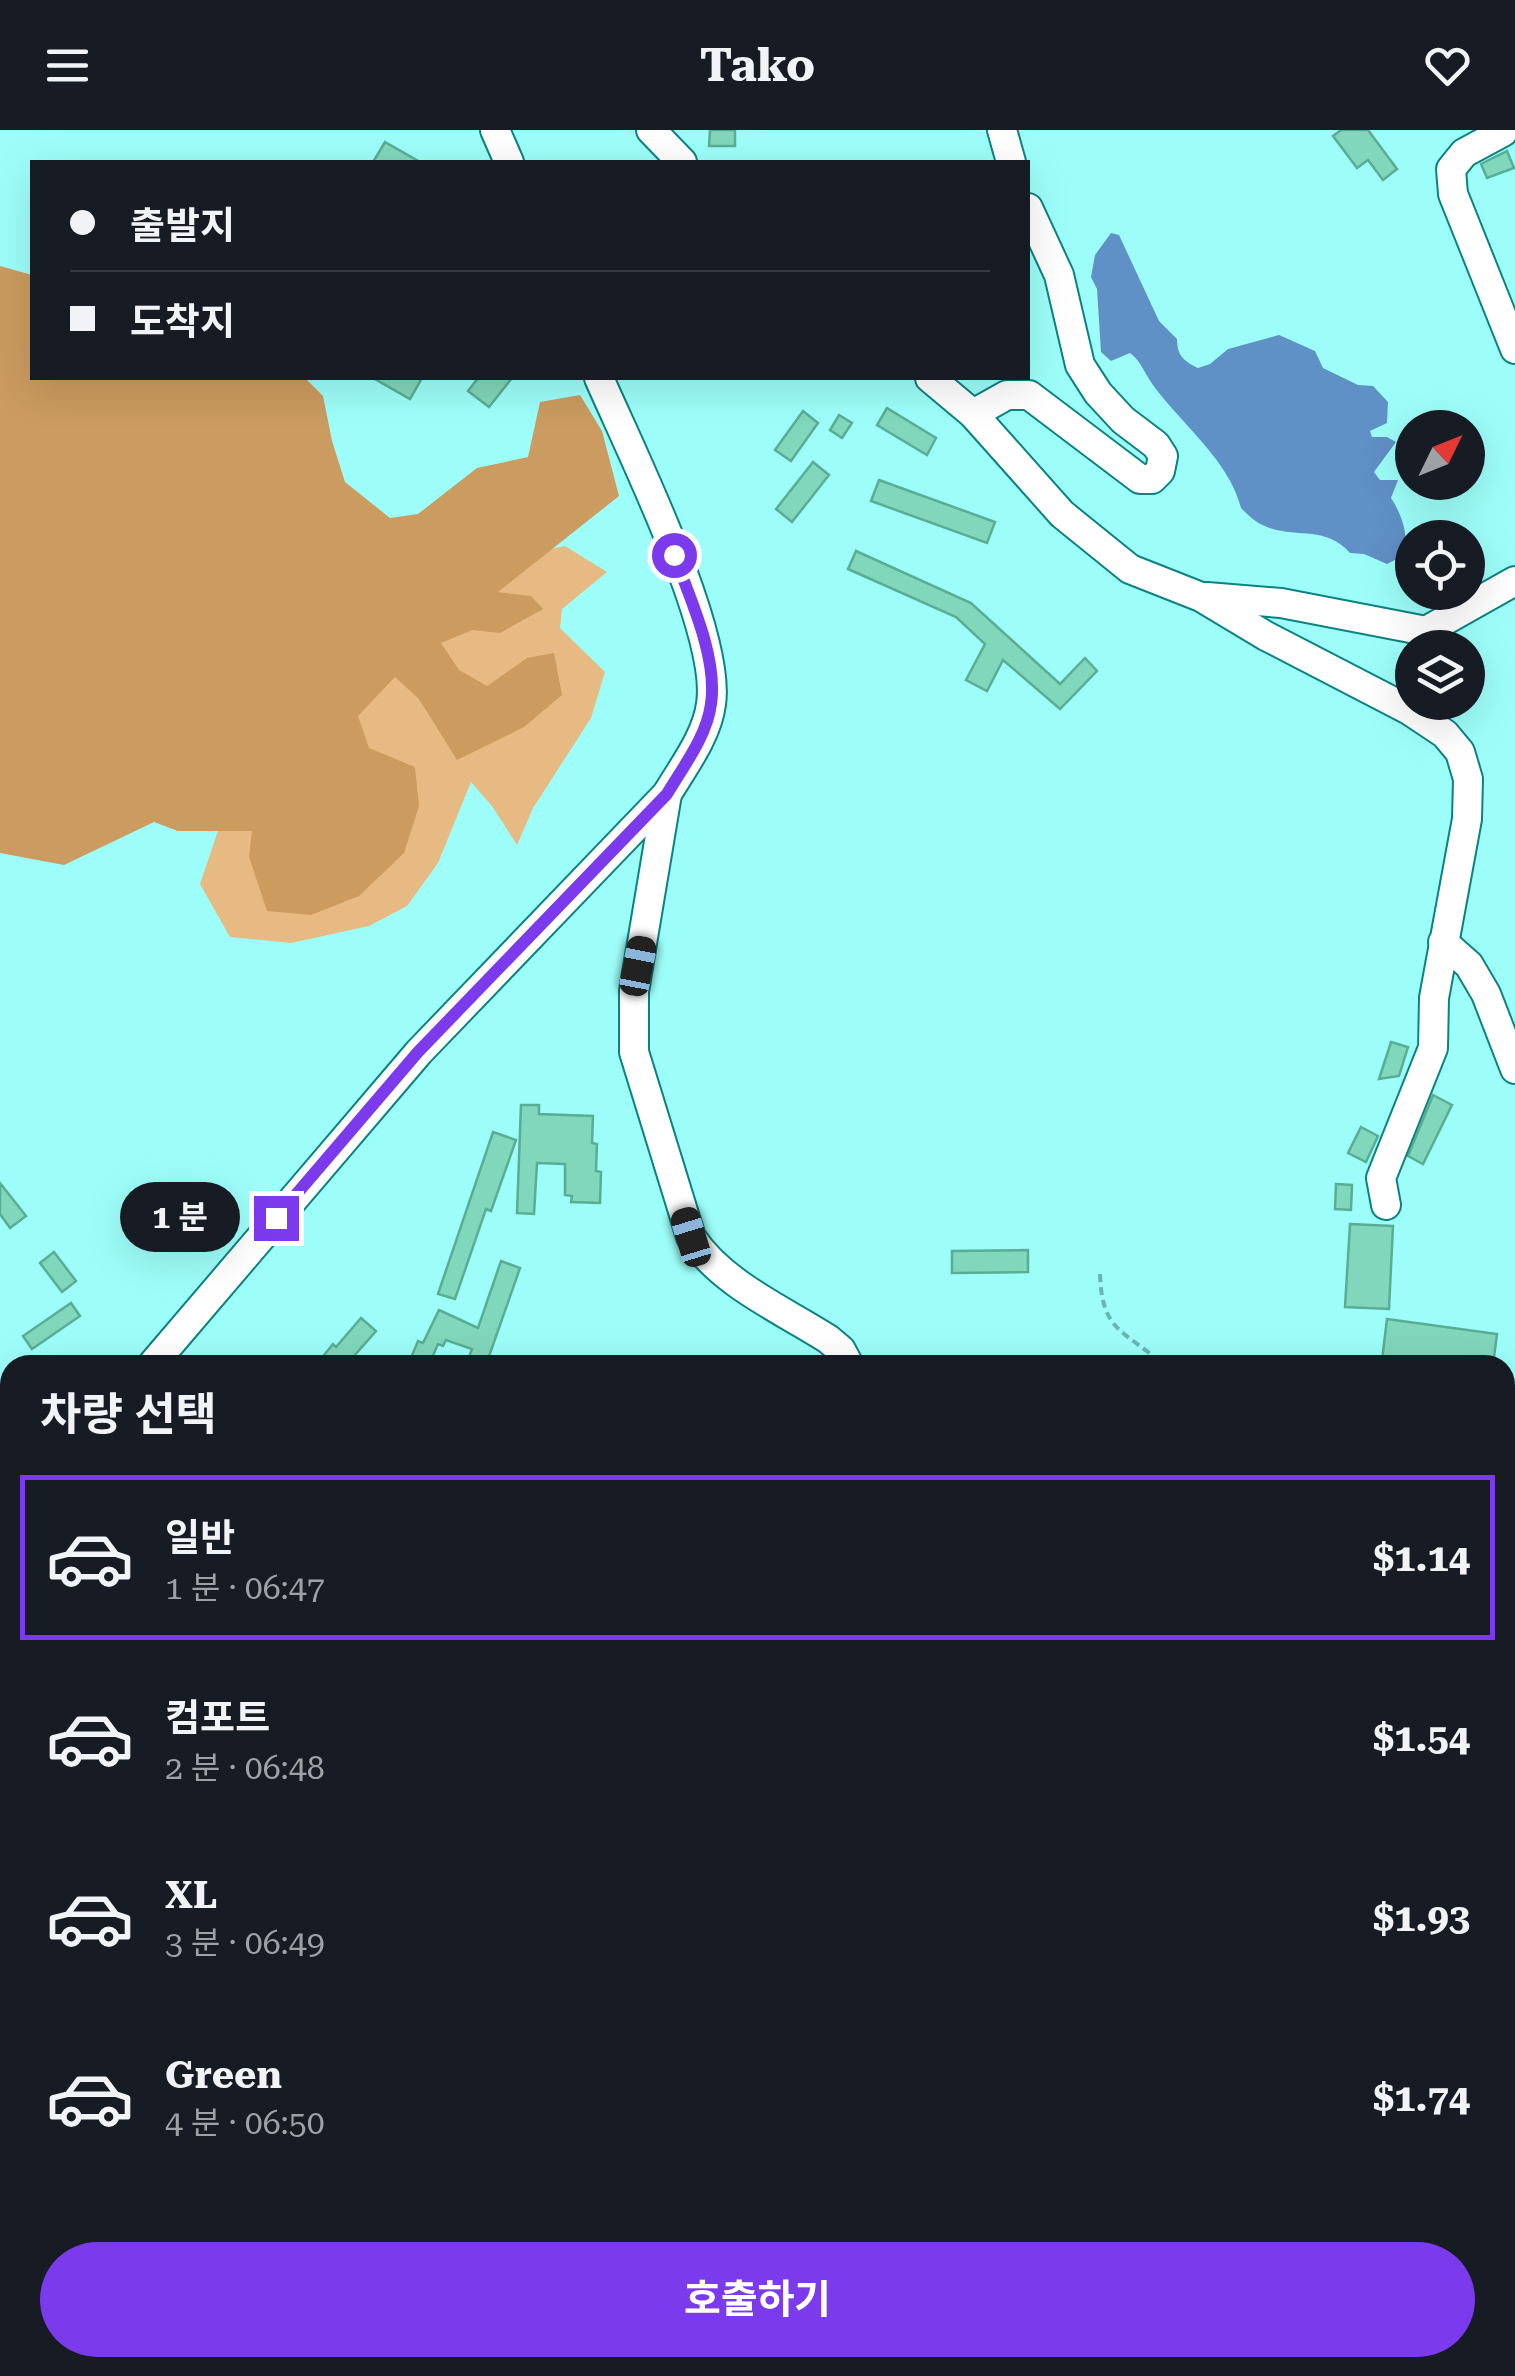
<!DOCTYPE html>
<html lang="ko">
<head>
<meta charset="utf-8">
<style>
	:root { --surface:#171b24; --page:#20242c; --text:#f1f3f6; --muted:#9ea1a6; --line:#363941; --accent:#7c3aed }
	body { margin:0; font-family:"Roboto Serif","Noto Sans KR",serif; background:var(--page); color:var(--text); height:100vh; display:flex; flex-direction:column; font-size:38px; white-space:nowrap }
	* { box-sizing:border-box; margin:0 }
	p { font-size:32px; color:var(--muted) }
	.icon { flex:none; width:55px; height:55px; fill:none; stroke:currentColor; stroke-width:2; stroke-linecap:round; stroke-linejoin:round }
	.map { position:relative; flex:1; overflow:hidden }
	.details { position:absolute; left:0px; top:1225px; width:1515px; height:1022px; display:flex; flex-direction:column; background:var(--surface); border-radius:30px 30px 0 0; box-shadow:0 10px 40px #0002 }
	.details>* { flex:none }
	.top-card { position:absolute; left:30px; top:30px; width:1000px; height:220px; border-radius:0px; box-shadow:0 10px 40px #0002; display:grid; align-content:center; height:220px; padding:0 40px; background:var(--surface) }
	.needle { width:65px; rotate:47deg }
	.fabs { position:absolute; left:1395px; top:280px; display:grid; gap:20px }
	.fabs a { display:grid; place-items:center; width:90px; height:90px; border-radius:50%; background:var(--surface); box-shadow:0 10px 40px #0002; font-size:50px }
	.end { position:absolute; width:45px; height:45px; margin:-22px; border:12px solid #7c3aed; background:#fff; box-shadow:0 0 0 5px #fff }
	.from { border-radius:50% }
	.bubble { position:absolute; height:70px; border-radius:35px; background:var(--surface); box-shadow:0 10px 40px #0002; font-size:32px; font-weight:700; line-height:70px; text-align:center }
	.car { position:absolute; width:30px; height:60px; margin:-30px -15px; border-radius:12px; box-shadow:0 0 8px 2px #0007; background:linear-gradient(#222 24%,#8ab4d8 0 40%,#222 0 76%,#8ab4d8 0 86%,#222 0) }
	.top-card b { display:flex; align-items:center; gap:35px; height:95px; font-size:38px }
	.top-card b+b { border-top:2px solid var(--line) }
	.top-card i { width:25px; height:25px; background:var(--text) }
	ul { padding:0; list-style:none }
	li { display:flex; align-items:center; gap:30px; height:165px; margin:0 20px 15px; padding:0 20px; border:5px solid transparent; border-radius:0px }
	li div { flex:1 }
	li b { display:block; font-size:38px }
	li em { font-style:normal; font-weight:700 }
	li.active { border-color:var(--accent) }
	li>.icon { width:90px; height:90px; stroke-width:1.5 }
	h2 { padding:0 40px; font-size:45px; line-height:120px }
	.primary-button { display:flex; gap:20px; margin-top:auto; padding:20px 40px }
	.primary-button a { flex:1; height:115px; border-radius:60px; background:var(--accent); color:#fff; font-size:40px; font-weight:700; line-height:115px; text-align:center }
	header { display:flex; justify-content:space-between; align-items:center; height:130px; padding:0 40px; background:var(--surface); font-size:45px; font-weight:700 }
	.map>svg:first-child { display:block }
	.green { fill:#e7ba84 }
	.forest { fill:#cb9b5f }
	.water { fill:#5f90c6 }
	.building { fill:#81d7bb; stroke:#58ae94; stroke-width:2.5 }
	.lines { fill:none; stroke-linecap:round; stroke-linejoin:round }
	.minor-casing { stroke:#0d8380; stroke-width:32 }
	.path { stroke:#6ab5b1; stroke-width:4; stroke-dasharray:8 5; stroke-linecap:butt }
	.minor { stroke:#fff; stroke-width:28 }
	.route { stroke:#7c3aed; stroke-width:12 }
</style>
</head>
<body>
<header><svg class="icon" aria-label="menu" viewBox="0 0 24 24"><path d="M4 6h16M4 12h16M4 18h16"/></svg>Tako<svg class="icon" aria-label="heart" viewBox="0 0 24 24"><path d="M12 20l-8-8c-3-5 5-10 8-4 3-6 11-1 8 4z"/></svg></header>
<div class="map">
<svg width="1515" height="2246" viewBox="0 0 1515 2246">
	<rect width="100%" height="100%" fill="#9dfef9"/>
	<g class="green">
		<polygon points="565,416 607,442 562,479 560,498 605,542 591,588 533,678 517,715 492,676 471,652 438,733 407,776 369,796 291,813 230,807 200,754 224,683 337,599 508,428"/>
		<polygon points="1050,2238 1182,2238 1163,2246 1014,2246"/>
	</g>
	<polygon class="forest" points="0,136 32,145 32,248 305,248 323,266 332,311 345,352 390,388 418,384 477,338 528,327 540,272 580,265 602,301 619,366 498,462 531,466 543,479 500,503 472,500 441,513 459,540 487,556 527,528 554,523 562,565 524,597 457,630 419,569 395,547 358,586 369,618 415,637 419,676 404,723 359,766 311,785 267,781 249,727 252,701 178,701 154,692 64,735 0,723"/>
	<g class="water">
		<path d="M1111 103 1119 105 1159 191 1177 209C1177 226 1184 231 1198 238L1210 234 1228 219 1279 205 1315 221 1323 238 1358 255 1373 256 1388 272 1387 293 1370 301 1372 307H1387L1396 312 1374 342 1380 350H1398L1391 368C1402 385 1410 407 1403 426L1387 434 1364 424 1350 423C1325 395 1297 409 1267 397 1256 393 1249 386 1241 378 1229 330 1182 295 1153 255 1145 244 1141 231 1130 223L1111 231 1101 222 1097 159 1091 147 1095 125Z"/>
		<polygon points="1515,1979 1515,2246 1324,2246 1330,2238 1505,2238 1505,1985"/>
	</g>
	<g class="building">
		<polygon points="710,0 735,0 735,16 709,16"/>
		<polygon points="1341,0 1368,0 1397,39 1383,50 1368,30 1357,38 1333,6"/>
		<polygon points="385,12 420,32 373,32"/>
		<polygon points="1507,21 1514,38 1487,48 1481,34"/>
		<polygon points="373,248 422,248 410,269"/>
		<polygon points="478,248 512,248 489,277 468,261"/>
		<polygon points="887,278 936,308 927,325 877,295"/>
		<polygon points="803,281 818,293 791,331 775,320"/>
		<polygon points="839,285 852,293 842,308 830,300"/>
		<polygon points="813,332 829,345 792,392 776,379"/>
		<polygon points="879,350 995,392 987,413 871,371"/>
		<polygon points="856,421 971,473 1060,554 1085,528 1097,541 1060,579 1003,530 987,561 966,550 985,514 956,487 848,439"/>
		<polygon points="1391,912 1408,917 1399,946 1379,949"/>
		<polygon points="1433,965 1452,975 1423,1034 1408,1026"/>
		<polygon points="521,975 539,975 539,984 593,986 592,1013 597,1014 596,1041 601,1042 600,1073 571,1072 572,1066 565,1065 565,1034 537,1033 534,1084 517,1083"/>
		<polygon points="1361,997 1378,1006 1366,1032 1348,1023"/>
		<polygon points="493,1002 516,1010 491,1081 486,1079 455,1169 438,1164"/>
		<polygon points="0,1053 26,1086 10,1098 0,1084"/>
		<polygon points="1336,1054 1352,1055 1351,1080 1335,1079"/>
		<polygon points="1350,1094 1393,1096 1389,1179 1345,1177"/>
		<polygon points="1028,1120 1028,1142 952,1143 952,1121"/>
		<polygon points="54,1122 76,1151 62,1162 40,1133"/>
		<polygon points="501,1131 520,1138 486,1235 466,1235 472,1219 446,1210 443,1216 438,1214 429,1235 408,1235 418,1211 423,1213 439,1180 478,1198"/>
		<polygon points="71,1173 80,1186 32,1219 23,1206"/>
		<polygon points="361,1188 376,1201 346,1235 335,1235 324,1225 333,1214 336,1217"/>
		<polygon points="1387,1189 1497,1204 1493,1235 1423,1235 1382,1230"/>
	</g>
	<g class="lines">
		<g class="minor-casing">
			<g id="minor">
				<polyline points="495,0 509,32"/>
				<polyline points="651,0 682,32"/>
				<polyline points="1002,0 1011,32"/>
				<polyline points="1503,2 1464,23 1451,39 1453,64 1515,219"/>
				<polyline points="930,248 973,284 1062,384 1130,439 1201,467 1266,506 1409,580 1445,604 1460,622 1468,649 1467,689 1434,868 1433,918 1381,1048 1386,1075"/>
				<polyline points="973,284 1007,265 1029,265 1140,349 1152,349 1160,341 1163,326 1156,315 1123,290 1098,263 1080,235 1059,145 1028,78"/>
				<polyline points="1207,467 1281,473 1426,501 1515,451"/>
				<path d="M667 664 634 861V922L691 1107C722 1154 781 1179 828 1209L841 1220 849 1235"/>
				<polyline points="1443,812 1469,835 1486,864 1515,939"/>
				<path d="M152 1235 419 922 667 664C683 637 707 606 711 574 722 504 630 319 599 248"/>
				<polyline points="0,1453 10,1435"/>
				<polyline points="0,1842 10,1849"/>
				<polyline points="1505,1903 1515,1885"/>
				<polyline points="0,1907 10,1892"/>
				<polyline points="0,2128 10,2109"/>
				<polyline points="599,2238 605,2246"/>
				<polyline points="1197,2246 1217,2238"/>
			</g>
		</g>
		<g class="path">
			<path d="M1100 1144C1102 1204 1125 1199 1163 1235"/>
			<polyline points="371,2238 387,2246"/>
			<polyline points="279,2246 283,2238"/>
		</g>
		<use href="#minor" class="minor"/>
	</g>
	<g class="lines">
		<path class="route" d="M276 1088 418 922 667 664C683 637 707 606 711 574 718 528 690 468 674 425"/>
	</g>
</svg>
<div class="fabs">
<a><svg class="needle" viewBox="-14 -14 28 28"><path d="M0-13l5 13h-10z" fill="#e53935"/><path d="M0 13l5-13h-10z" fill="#9ea1a6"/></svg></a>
<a><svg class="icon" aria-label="locate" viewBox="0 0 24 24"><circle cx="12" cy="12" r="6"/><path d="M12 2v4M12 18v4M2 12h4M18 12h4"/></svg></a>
<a><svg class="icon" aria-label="layers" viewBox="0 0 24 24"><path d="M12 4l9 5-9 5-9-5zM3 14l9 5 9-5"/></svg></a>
</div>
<i class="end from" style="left:674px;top:425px"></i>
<i class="end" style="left:276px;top:1088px"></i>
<div class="bubble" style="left:120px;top:1052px;width:120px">1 분</div>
<i class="car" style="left:638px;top:836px;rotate:11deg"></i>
<i class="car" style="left:691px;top:1107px;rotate:343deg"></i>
<div class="top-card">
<b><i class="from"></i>출발지</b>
<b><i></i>도착지</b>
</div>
<section class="details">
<h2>차량 선택</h2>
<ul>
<li class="active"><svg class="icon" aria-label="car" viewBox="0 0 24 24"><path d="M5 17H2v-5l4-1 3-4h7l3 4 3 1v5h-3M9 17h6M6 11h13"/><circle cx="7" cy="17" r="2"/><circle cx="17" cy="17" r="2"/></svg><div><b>일반</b><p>1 분 · 06:47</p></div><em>$1.14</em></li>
<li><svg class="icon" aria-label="car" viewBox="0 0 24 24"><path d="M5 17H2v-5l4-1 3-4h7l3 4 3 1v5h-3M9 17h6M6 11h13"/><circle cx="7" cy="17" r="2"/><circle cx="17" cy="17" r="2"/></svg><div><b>컴포트</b><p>2 분 · 06:48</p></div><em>$1.54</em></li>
<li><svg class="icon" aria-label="car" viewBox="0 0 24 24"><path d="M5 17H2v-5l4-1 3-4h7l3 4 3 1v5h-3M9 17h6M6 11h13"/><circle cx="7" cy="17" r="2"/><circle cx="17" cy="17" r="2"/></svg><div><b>XL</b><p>3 분 · 06:49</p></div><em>$1.93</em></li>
<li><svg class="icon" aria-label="car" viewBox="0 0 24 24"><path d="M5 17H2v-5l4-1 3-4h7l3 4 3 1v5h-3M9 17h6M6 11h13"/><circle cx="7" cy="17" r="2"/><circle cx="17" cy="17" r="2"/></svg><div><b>Green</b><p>4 분 · 06:50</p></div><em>$1.74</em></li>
</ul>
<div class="primary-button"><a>호출하기</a></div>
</section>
</div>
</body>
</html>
